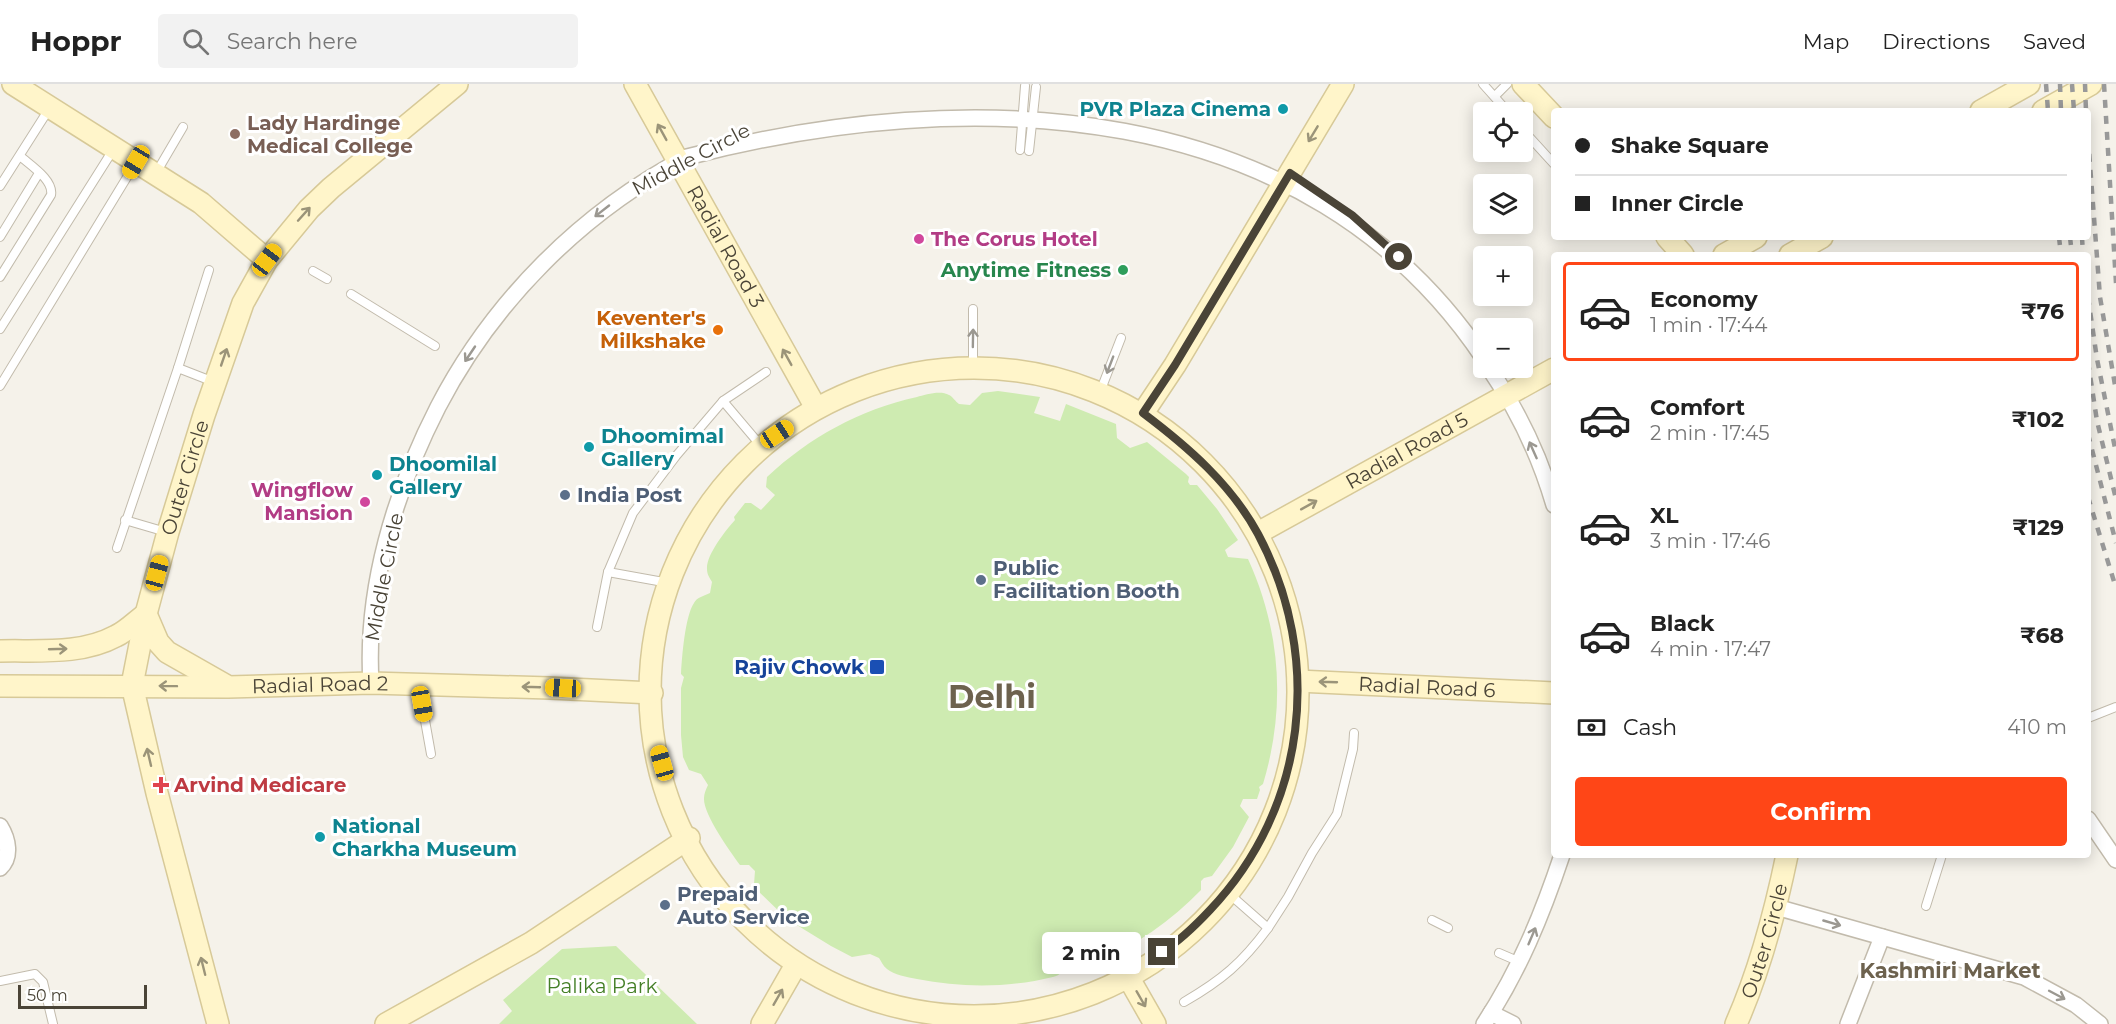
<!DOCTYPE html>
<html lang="en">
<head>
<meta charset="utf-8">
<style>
	:root { --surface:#fff; --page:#f2f2f2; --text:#222; --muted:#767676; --line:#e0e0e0; --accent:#ff4617 }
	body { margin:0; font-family:Montserrat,sans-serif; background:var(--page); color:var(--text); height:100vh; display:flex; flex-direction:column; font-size:22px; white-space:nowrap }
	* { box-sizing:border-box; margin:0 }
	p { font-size:20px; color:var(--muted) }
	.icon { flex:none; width:33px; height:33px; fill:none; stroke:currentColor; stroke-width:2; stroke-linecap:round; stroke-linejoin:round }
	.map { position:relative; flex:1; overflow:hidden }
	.side { position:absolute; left:1551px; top:168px; width:540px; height:606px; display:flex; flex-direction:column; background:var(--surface); border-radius:6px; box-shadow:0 3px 15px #0003 }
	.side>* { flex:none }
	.guide { position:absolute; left:1551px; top:24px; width:540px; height:132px; border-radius:6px; box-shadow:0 3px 15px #0003; display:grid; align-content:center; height:132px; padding:0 24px; background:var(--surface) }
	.controls { position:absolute; left:1473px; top:18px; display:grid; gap:12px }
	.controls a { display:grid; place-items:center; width:60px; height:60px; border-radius:6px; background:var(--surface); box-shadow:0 3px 15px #0003; font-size:30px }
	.scale { position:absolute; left:18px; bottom:15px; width:129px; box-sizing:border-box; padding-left:6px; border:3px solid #4a4437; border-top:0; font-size:16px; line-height:21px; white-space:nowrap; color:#4a4437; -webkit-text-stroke:4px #fff; paint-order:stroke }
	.end { position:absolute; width:27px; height:27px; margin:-14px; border:8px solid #4a4437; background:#fff; box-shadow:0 0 0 3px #fff }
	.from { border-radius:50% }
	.bubble { position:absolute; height:42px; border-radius:6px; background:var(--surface); box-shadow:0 3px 15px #0003; font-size:20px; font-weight:700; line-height:42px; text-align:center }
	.car { position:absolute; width:18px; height:36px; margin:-18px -9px; border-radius:8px; box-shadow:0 0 4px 2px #0007; background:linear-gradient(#f5c518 24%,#345 0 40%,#f5c518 0 76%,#345 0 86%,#f5c518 0) }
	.guide b { display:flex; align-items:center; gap:21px; height:57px; font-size:22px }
	.guide b+b { border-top:2px solid var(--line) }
	.guide i { width:15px; height:15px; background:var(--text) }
	ul { padding:10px 0 0; list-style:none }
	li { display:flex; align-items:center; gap:18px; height:99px; margin:0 12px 9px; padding:0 12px; border:3px solid transparent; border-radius:6px }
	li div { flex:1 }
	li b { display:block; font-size:22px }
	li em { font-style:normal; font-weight:700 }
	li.active { border-color:var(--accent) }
	li>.icon { width:54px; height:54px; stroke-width:1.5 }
	.pay { display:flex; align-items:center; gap:15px; height:66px; padding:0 24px; font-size:22px }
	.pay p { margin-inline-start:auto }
	.button { display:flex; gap:12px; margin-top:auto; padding:12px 24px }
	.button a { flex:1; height:69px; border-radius:6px; background:var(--accent); color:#fff; font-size:24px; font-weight:700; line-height:69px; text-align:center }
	header { display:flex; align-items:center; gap:36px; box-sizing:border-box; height:84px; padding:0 30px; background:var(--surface); border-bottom:2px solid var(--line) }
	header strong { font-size:28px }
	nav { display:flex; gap:33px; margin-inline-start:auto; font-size:21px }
	.search { width:420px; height:54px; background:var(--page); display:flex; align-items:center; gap:15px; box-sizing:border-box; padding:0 21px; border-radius:6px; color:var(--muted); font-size:22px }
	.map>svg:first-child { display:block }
	.green { fill:#ceebb1 }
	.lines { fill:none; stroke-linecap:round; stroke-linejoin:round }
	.lane-casing { stroke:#c2bbac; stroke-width:10 }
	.street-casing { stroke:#c2bbac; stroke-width:18 }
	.secondary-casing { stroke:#d7c998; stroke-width:24 }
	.lane { stroke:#fff; stroke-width:8 }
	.street { stroke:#fff; stroke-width:15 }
	.secondary { stroke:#fff5ca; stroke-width:21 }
	.rail { stroke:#999; stroke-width:4.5; stroke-dasharray:8 8; stroke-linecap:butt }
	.oneway { stroke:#9b9479 }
	.oneway2 { stroke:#9b9891 }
	.route { stroke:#4a4437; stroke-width:8 }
	.culture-dot { fill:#0f9aa8; stroke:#fff; stroke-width:2 }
	.education-dot { fill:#8d6e63; stroke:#fff; stroke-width:2 }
	.hotel-dot { fill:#d1479c; stroke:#fff; stroke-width:2 }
	.leisure-dot { fill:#2e9e5b; stroke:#fff; stroke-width:2 }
	.food-dot { fill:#e8710a; stroke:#fff; stroke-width:2 }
	.service-dot { fill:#5c6f8a; stroke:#fff; stroke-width:2 }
	.transit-dot { fill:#1a4fb4; stroke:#fff; stroke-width:2 }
	.health-dot { fill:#e0444e; stroke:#fff; stroke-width:2 }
	.labels { text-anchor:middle; stroke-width:6; stroke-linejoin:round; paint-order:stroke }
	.culture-label { font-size:20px; font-weight:bold; fill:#0d838f; stroke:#fff; text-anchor:start }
	.education-label { font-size:20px; font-weight:bold; fill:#785e54; stroke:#fff; text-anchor:start }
	.street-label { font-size:20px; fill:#4a4437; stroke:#fff }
	.hotel-label { font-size:20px; font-weight:bold; fill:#b23c85; stroke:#fff; text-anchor:start }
	.leisure-label { font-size:20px; font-weight:bold; fill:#27864d; stroke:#fff; text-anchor:end }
	.food-label { font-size:20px; font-weight:bold; fill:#c56008; stroke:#fff; text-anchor:end }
	.service-label { font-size:20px; font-weight:bold; fill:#4e5e75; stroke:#fff; text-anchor:start }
	.transit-label { font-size:20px; font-weight:bold; fill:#164399; stroke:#fff; text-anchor:end }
	.health-label { font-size:20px; font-weight:bold; fill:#be3a42; stroke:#fff; text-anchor:start }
	.park-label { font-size:20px; fill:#447f27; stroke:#fff }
	.neighbourhood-label { font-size:21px; font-weight:bold; fill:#6d624e; stroke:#fff }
	.town-label { font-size:32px; font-weight:bold; fill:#6d624e; stroke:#fff }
</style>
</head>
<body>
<header>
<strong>Hoppr</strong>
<div class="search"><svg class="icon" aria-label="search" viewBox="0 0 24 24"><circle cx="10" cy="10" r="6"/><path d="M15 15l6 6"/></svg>Search here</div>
<nav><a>Map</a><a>Directions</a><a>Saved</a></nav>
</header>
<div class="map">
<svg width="2116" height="940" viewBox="0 0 2116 940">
	<rect width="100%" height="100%" fill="#f5f2ea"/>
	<g class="green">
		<path d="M998 307 1040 313 1034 329 1060 337 1066 320 1116 340 1117 354 1130 364 1147 358 1186 390 1189 393 1188 398 1190 401H1197L1217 425 1238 456 1225 466 1228 473 1248 475C1281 547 1286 624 1263 700L1259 703 1260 706 1257 715H1243L1240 722 1249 733 1233 763 1212 792 1204 794 1201 797V806C1171 837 1136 861 1096 879 1062 869 1072 888 1053 893 1008 904 962 904 917 895 907 893 894 891 887 885 883 882 881 877 879 874L870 870 852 873 831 862 787 835 756 805 754 800 755 787 749 781H740C730 767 703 730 704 714 704 710 706 705 708 701L701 690 689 686 683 673 681 651V604L684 593 681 590C682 573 685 532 694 519 697 513 704 512 710 509L712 498C710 494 707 491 707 485 706 471 726 446 735 436L734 433 745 419H751L761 426 775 411 766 403 767 393C810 353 859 326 917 313 925 311 940 306 949 311 952 312 956 318 959 320L970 321 982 309Z"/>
		<polygon points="616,862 697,940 499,940 512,927 503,916 562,865"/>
	</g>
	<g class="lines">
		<g class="lane-casing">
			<g id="lane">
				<polyline points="1483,0 1508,28"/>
				<polyline points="1495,12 1507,0"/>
				<polyline points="1522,45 1554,80"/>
				<polyline points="1020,66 1025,2"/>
				<polyline points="1029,67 1036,3"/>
				<polyline points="156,89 183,43"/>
				<polyline points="0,102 49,25"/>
				<polyline points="0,153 39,89"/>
				<polyline points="313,187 327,195"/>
				<path d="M0 193 51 111C54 96 30 81 20 72"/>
				<polyline points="351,210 435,262"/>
				<polyline points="0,245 113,66"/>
				<polyline points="973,283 973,225"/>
				<polyline points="178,284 209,186"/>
				<polyline points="0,302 135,80"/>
				<polyline points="1100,308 1121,254"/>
				<polyline points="723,317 766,288"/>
				<polyline points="125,436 166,448"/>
				<polyline points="117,464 178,284 214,298"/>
				<polyline points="669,499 608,488 633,429 676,372 723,317 762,363"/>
				<polyline points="597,543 608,488"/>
				<polyline points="419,603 431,670"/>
				<polyline points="2088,634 2116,623"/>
				<polyline points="1227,808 1268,844 1288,813 1312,769 1337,730 1353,665 1354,649"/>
				<polyline points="1926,822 1942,771"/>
				<polyline points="1432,836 1448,844"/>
				<polyline points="1499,869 1520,878"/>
				<polyline points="0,897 35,890 43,898 53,940"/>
				<path d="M1184 918C1222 896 1242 879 1268 844"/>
			</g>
		</g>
		<g class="street-casing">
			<g id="street">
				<path d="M1489 284C1517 325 1540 373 1554 421"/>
				<path d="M371 599C365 505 395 407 438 323 493 217 582 128 687 73 968 0 1307 10 1484 275"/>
				<polyline points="2088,735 2116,776"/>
				<path d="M0 742C8 755 12 773 0 784"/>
				<polyline points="1776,823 2024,893 2076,921 2100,940"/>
				<polyline points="1491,929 1513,940"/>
				<path d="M1484 940C1519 887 1542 831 1562 771"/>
				<polyline points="1848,940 1882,853"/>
			</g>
		</g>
		<g class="secondary-casing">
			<g id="secondary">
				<polyline points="13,0 201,119 267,176"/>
				<path id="s1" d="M635 0 816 324"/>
				<polyline points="1523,0 1554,33"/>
				<polyline points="1981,27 2029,0"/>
				<polyline points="2043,27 2091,0"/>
				<polyline points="1667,153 1683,171"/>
				<polyline points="1724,171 1756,153"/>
				<polyline points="1790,171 1822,153"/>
				<circle cx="974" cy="608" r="324"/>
				<polyline points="1143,329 1175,281 1343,0"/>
				<path id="s2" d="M1258 449 1554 285"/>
				<polyline points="146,530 158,558 167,568 225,601"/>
				<path d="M0 567C38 566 81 571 116 552 127 547 136 537 146 530"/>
				<path id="s3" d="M1298 597 1554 609"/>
				<path id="s4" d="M0 602 228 603 371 599 550 604 652 609"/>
				<polyline points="1127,891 1155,940"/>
				<path id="s5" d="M218 940 157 709 132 601 146 530 168 448 204 331 243 219 267 176 309 125 331 104 457 0"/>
				<polyline points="386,940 531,859 689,754"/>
				<polyline points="762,940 793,886"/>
				<path id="s6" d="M1736 940C1760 886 1775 829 1787 771"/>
			</g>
		</g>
		<use href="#lane" class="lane"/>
		<use href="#street" class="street"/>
		<use href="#secondary" class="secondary"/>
		<g class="rail">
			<polyline points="2046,0 2048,27"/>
			<polyline points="2060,0 2061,27"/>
			<polyline points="2072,0 2074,27"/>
			<polyline points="2085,0 2086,27"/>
			<polyline points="2104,0 2116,199"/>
			<polyline points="2088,54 2100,213 2116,307"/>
			<polyline points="2059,153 2061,171"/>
			<polyline points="2070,153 2072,171"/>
			<polyline points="2082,153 2083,171"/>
			<polyline points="2088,213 2097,275 2116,369"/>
			<polyline points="2088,278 2097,337 2116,415"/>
			<polyline points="2088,350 2116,459"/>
			<polyline points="2088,413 2116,504"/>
		</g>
	</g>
	<defs><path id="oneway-shaft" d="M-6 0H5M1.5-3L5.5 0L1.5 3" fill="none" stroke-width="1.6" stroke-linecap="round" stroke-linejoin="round" transform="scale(1.5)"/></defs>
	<g class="oneway">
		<use href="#oneway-shaft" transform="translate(662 48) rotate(-119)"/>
		<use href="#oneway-shaft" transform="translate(1313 50) rotate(121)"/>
		<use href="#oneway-shaft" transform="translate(304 130) rotate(-48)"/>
		<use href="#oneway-shaft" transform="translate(224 273) rotate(-71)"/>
		<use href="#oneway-shaft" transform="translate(787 273) rotate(-119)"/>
		<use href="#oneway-shaft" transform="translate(1309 421) rotate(-29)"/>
		<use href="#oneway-shaft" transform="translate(58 565) rotate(-2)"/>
		<use href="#oneway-shaft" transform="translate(1328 598) rotate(-178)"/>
		<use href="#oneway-shaft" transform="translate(168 602) rotate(-179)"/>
		<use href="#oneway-shaft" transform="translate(531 603) rotate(-178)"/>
		<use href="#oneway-shaft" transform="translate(149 673) rotate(-103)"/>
		<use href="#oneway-shaft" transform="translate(203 882) rotate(-104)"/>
		<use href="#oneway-shaft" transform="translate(778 913) rotate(-60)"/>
		<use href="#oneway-shaft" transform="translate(1141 915) rotate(60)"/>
	</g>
	<g class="oneway2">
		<use href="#oneway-shaft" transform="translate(602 127) rotate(142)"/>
		<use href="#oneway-shaft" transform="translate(973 254) rotate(-89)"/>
		<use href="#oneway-shaft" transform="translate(470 270) rotate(124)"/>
		<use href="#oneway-shaft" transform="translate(1110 281) rotate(111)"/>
		<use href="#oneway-shaft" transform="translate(1533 366) rotate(-114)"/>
		<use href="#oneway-shaft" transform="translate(1832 839) rotate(16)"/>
		<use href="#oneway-shaft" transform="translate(1532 852) rotate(-67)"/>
		<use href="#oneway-shaft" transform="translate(2057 911) rotate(28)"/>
	</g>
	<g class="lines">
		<path class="route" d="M1162 868C1181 856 1195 842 1210 826 1307 724 1324 574 1258 450 1231 400 1188 363 1143 329L1175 281 1290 89 1352 131 1399 173"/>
	</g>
	<g class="culture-dot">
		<circle cx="1283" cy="25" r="6"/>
		<circle cx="589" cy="363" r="6"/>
		<circle cx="377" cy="391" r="6"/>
		<circle cx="320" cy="753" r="6"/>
	</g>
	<circle class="education-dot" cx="235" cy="50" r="6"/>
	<g class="hotel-dot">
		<circle cx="919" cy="155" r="6"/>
		<circle cx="365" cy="418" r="6"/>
	</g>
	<circle class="leisure-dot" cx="1123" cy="186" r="6"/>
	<circle class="food-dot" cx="718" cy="246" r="6"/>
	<g class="service-dot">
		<circle cx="565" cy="411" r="6"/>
		<circle cx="981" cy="496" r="6"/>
		<circle cx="665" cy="821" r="6"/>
	</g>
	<rect class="transit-dot" x="869" y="575" width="16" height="16" rx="3"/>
	<path class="health-dot" d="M158 692h6v6h6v6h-6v6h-6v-6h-6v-6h6z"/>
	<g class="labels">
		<g class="culture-label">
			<text x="1271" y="32" text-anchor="end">PVR Plaza Cinema</text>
			<text x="601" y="359">Dhoomimal<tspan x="601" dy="23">Gallery</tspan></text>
			<text x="389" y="387">Dhoomilal<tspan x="389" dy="23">Gallery</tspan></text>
			<text x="332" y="749">National<tspan x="332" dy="23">Charkha Museum</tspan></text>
		</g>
		<g class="education-label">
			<text x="247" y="46">Lady Hardinge<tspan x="247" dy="23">Medical College</tspan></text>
		</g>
		<g class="street-label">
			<text transform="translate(691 75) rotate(-28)" y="7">Middle Circle</text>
			<text dy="7" stroke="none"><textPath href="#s1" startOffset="186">Radial Road 3</textPath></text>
			<text dy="7" stroke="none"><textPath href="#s2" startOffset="170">Radial Road 5</textPath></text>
			<text dy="7" stroke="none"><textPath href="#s5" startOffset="564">Outer Circle</textPath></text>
			<text transform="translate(384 493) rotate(-79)" y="7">Middle Circle</text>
			<text dy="7" stroke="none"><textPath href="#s4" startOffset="320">Radial Road 2</textPath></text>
			<text dy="7" stroke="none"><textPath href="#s3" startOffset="129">Radial Road 6</textPath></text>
			<text dy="7" stroke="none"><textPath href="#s6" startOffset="88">Outer Circle</textPath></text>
		</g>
		<g class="hotel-label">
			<text x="931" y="162">The Corus Hotel</text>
			<text x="353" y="413" text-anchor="end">Wingflow<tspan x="353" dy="23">Mansion</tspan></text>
		</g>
		<g class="leisure-label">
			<text x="1111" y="193">Anytime Fitness</text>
		</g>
		<g class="food-label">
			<text x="706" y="241">Keventer's<tspan x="706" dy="23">Milkshake</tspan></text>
		</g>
		<g class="service-label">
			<text x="577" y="418">India Post</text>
			<text x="993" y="491">Public<tspan x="993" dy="23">Facilitation Booth</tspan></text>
			<text x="677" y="817">Prepaid<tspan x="677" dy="23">Auto Service</tspan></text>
		</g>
		<g class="transit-label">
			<text x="864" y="590">Rajiv Chowk</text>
		</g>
		<g class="health-label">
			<text x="174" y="708">Arvind Medicare</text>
		</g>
		<g class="park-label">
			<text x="602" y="909">Palika Park</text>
		</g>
		<g class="neighbourhood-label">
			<text x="1950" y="894">Kashmiri Market</text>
		</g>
		<g class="town-label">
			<text x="992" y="624">Delhi</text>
		</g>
	</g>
</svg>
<div class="controls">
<a><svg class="icon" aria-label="locate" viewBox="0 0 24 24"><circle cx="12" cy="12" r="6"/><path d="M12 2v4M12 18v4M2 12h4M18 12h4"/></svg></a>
<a><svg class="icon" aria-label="layers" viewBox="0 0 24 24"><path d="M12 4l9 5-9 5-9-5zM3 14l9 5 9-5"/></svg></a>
<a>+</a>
<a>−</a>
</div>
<div class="scale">50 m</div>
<i class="end from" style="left:1399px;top:173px"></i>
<i class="end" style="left:1162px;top:868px"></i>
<div class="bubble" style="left:1042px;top:848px;width:99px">2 min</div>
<i class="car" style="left:136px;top:78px;rotate:211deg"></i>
<i class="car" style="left:267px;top:176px;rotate:37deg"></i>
<i class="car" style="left:777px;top:350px;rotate:57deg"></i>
<i class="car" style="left:157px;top:489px;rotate:15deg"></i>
<i class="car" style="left:563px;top:604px;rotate:273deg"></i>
<i class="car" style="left:422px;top:620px;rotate:170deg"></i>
<i class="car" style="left:662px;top:679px;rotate:344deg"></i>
<div class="guide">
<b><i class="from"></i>Shake Square</b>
<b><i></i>Inner Circle</b>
</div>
<section class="side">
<ul>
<li class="active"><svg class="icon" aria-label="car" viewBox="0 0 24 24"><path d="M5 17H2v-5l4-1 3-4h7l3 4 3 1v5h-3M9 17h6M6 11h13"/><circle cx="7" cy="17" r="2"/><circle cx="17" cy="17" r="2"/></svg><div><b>Economy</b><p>1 min · 17:44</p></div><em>₹76</em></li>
<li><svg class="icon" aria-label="car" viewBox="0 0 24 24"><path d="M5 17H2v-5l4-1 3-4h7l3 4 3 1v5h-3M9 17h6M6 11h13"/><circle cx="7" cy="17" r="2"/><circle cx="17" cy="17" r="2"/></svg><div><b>Comfort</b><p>2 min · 17:45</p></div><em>₹102</em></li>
<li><svg class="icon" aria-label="car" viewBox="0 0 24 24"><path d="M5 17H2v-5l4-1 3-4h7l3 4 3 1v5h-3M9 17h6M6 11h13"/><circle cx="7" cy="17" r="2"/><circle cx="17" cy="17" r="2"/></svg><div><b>XL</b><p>3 min · 17:46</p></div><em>₹129</em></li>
<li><svg class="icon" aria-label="car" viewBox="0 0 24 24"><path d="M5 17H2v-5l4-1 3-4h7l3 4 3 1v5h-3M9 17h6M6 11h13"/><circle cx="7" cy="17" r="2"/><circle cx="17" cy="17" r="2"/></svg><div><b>Black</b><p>4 min · 17:47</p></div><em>₹68</em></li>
</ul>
<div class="pay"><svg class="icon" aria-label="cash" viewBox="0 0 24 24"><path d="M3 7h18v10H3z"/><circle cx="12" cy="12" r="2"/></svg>Cash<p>410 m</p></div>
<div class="button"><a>Confirm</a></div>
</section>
</div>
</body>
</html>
